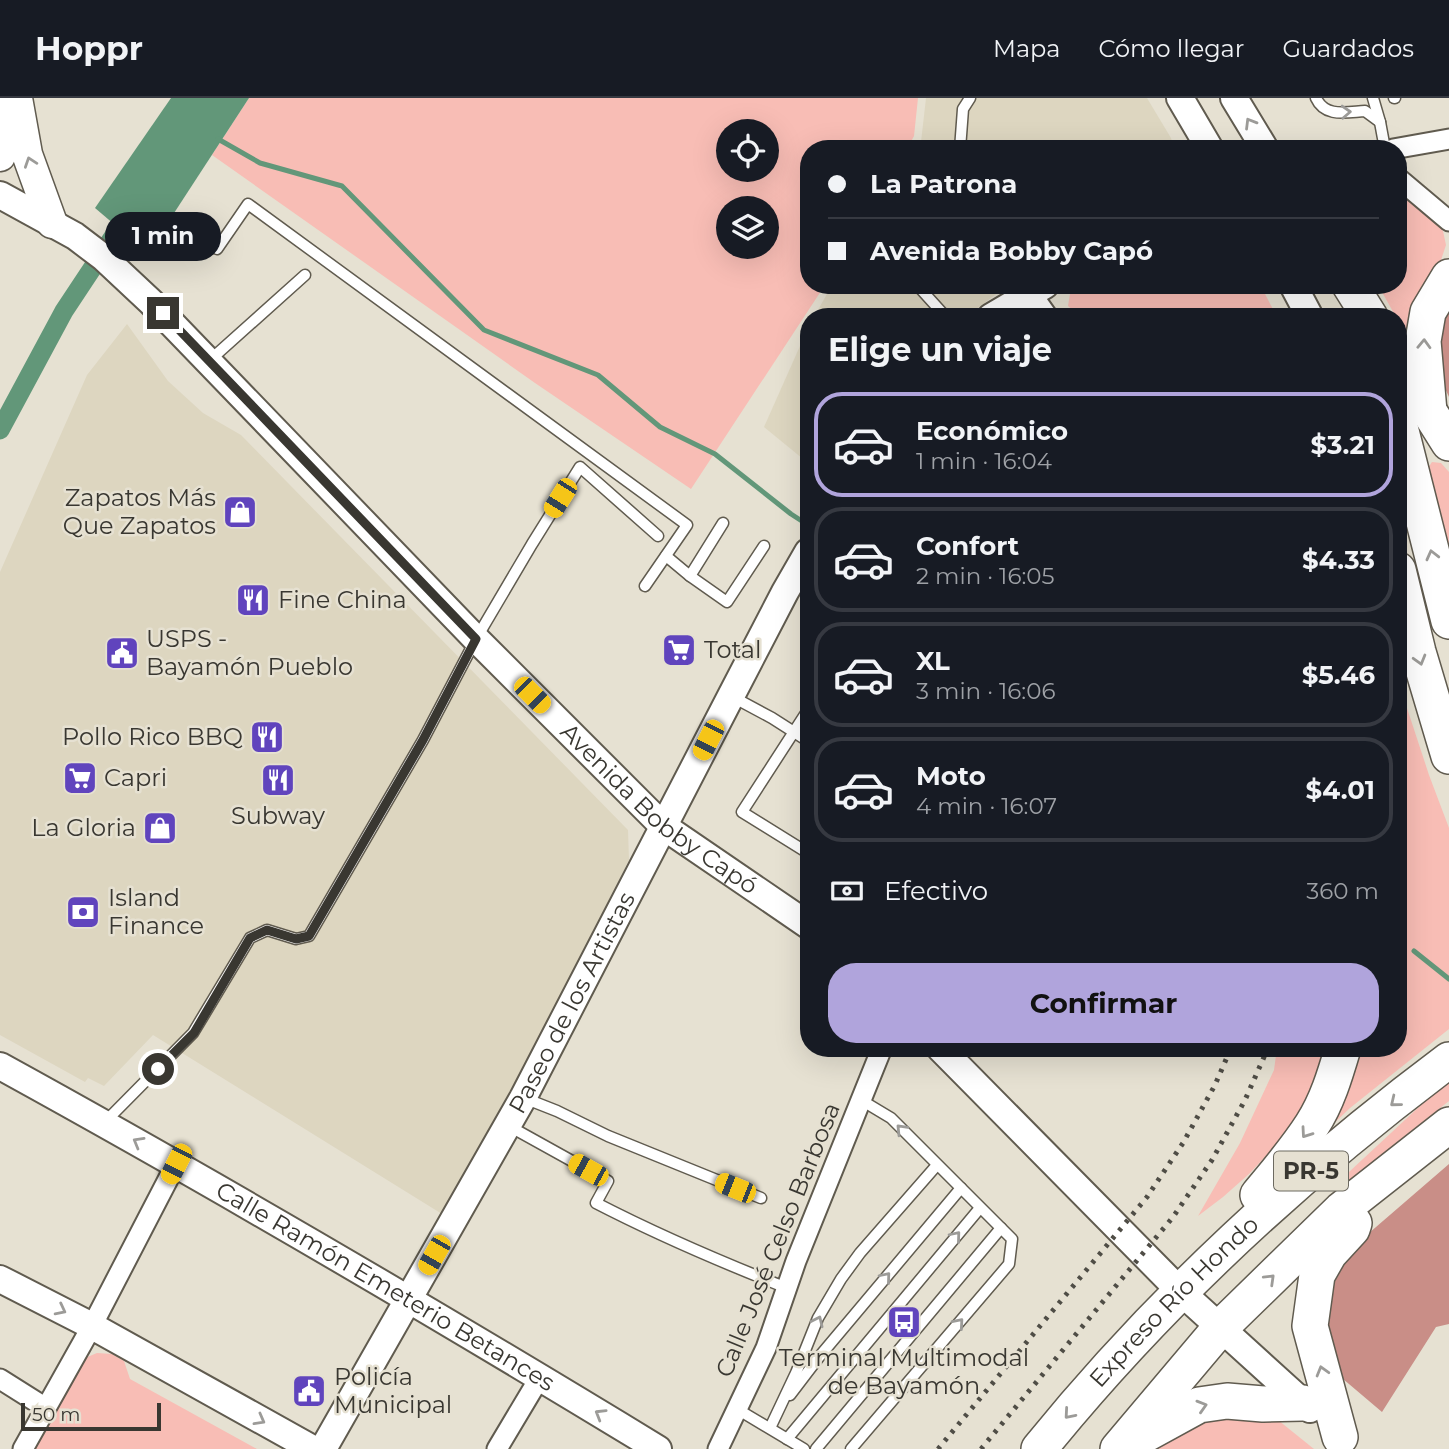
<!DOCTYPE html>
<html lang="es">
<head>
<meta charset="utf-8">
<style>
	:root { --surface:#171b24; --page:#20242c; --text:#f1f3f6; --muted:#9ea1a6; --line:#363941; --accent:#b0a4dc }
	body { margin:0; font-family:Montserrat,sans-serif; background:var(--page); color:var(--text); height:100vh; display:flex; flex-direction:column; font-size:26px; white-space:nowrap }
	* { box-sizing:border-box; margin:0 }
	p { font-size:23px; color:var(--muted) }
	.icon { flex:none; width:38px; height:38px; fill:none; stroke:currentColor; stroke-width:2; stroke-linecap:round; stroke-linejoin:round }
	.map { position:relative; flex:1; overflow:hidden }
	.panel { position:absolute; left:800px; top:210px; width:607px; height:749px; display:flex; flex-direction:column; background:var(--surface); border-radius:28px; box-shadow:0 7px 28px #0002 }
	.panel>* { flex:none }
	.top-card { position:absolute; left:800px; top:42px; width:607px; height:154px; border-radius:28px; box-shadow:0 7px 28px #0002; display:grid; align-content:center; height:154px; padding:0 28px; background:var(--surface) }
	.tools { position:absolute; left:716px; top:21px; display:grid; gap:14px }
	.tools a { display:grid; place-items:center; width:63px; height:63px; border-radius:50%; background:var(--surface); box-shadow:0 7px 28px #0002; font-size:35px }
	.scale { position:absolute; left:21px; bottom:18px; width:140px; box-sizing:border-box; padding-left:7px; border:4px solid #393731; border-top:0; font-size:19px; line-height:24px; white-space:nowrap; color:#393731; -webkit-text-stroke:5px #e6e1d2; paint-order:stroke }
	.end { position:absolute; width:32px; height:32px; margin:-16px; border:9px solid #393731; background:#fff; box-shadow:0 0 0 4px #fff }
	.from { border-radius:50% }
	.bubble { position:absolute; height:49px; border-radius:24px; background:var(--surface); box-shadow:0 7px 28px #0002; font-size:23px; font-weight:700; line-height:49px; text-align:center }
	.car { position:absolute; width:21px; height:42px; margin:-21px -10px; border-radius:9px; box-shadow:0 0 5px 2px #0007; background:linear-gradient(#f5c518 24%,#345 0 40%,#f5c518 0 76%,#345 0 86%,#f5c518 0) }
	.top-card b { display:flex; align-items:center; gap:24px; height:66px; font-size:26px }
	.top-card b+b { border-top:2px solid var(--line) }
	.top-card i { width:18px; height:18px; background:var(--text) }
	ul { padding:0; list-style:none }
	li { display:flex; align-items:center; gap:21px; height:105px; margin:0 14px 10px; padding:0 14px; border:4px solid var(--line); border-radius:28px }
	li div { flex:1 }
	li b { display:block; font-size:26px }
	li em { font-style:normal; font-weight:700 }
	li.active { border-color:var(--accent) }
	li>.icon { width:63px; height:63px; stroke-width:1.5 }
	h2 { padding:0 28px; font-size:32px; line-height:84px }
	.pay { display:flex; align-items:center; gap:18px; height:77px; padding:0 28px; font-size:26px }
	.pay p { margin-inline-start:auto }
	.action { display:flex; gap:14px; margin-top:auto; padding:14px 28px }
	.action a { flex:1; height:80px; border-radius:28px; background:var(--accent); color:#111; font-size:28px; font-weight:700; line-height:80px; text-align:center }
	header { display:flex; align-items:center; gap:42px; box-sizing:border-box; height:98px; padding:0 35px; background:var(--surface); border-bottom:2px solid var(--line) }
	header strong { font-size:33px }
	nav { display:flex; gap:38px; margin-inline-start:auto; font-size:24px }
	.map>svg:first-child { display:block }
	.built { fill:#ddd6c0 }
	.green { fill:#f8bdb5; fill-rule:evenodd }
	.forest { fill:#c98e87 }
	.water { fill:#629779 }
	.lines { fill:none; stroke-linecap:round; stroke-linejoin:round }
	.stream { stroke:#629779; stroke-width:5 }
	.canal { stroke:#629779; stroke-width:19 }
	.lane-casing { stroke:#605b4f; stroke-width:13 }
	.street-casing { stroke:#605b4f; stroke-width:23 }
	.secondary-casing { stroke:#605b4f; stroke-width:30 }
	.primary-casing { stroke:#605b4f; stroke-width:33 }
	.highway-casing { stroke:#605b4f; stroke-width:38 }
	.lane { stroke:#fff; stroke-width:10 }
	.street { stroke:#fff; stroke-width:19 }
	.secondary { stroke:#fff; stroke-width:26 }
	.primary { stroke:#fff; stroke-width:30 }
	.highway { stroke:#fff; stroke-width:35 }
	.rail { stroke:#4f4d46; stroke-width:5; stroke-dasharray:3.5 7; stroke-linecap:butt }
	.oneway { stroke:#9c9b98 }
	.route { stroke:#393731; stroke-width:9 }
	.labels { text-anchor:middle; stroke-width:5; stroke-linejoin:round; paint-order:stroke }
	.shield { fill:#e6e1d2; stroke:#6d6a61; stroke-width:2 }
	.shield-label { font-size:23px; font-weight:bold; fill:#393731 }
	.poi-label { font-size:24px; fill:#393731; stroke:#e6e1d2; text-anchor:start }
	.street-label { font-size:24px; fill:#393731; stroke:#e6e1d2 }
</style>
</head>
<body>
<header>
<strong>Hoppr</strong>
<nav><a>Mapa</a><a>Cómo llegar</a><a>Guardados</a></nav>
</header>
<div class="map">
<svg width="1449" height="1351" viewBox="0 0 1449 1351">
	<rect width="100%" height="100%" fill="#e6e1d2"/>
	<g class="built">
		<polygon points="926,0 1147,0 1171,40 1174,51 917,51 921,44"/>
		<polygon points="832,187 1008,187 966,219 814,219"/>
		<polygon points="127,226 168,283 203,315 241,337 628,732 629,762 506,1008 442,1116 153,937 104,988 88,980 85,984 0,937 0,474 87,277"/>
		<polygon points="808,230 808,365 764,329"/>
	</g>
	<g class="green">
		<path d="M249 0H918L914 38 907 51H808V187H825L691 391 535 285 212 57ZM728 33H766V72H728ZM728 110H766V149H728Z"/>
		<polygon points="1398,94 1431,119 1443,133 1446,147 1440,165 1408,231 1401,229 1398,223 1398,219 1396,219 1378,187 1398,187"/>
		<polygon points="1091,187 1259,187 1264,194 1277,219 1081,219 1068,208 1070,196"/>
		<polygon points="1432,364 1441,365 1449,374 1449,505 1426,373"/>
		<polygon points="1398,577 1405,604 1429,677 1449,730 1449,931 1350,1010 1305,1053 1350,950 1398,950"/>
		<polygon points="1277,950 1327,950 1304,1010 1278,1045 1249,1076 1223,1099 1198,1118 1240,1045 1274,972"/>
		<polygon points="1449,981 1449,1003 1396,1045 1342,1095 1335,1087"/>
		<polygon points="97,1255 112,1256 124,1263 130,1281 257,1351 32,1351 85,1260"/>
		<polygon points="1214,1314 1273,1318 1314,1351 1141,1351"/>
	</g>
	<g class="forest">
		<polygon points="1449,193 1449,299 1444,288 1436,242"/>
		<polygon points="1449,1066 1449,1226 1436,1229 1382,1314 1336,1275 1324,1237 1333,1187 1354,1148"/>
	</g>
	<polygon class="water" points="171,0 249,0 148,155 95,110"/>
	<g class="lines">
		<g class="stream">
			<polyline points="218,41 260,65 342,88 484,232 598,277 660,329 715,356 791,416 808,427"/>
			<polyline points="1414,853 1449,881"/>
		</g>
		<polyline class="canal" points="0,332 64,213 119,130"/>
		<g class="lane-casing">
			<g id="lane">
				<path d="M1316 0C1325 20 1347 14 1365 13L1380 24"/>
				<polyline points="1373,0 1380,24 1385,51"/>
				<polyline points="1394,0 1395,0"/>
				<polyline points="960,51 963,11 970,0"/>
				<polyline points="217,151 248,106 687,427 645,488"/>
				<polyline points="917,187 946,219"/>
				<polyline points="209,263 305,177"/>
				<polyline points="723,425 690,478 727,504 764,448"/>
				<polyline points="666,458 690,478"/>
				<polyline points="731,598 772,620 808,643"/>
				<polyline points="808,612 742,714 808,755"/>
				<polyline points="524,1000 557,1013 608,1038 761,1100"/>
				<polyline points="104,1025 193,935 250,840 267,832 296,841 309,838 423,642 476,541 532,446 580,369 658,438"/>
				<path d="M509 1028 608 1083 596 1105C658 1137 721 1164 787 1190"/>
				<polyline points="790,1297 819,1259 961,1090"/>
				<polyline points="737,1311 804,1351"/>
				<polyline points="770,1330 796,1275 818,1220 841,1181 860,1155 937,1067"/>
				<polyline points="787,1341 980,1110"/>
				<polyline points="816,1351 1001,1130"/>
				<polyline points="851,1351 1009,1166 1012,1141 891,1020 861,1002"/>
			</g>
		</g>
		<g class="street-casing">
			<g id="street">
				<polyline points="1393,51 1449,41"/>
				<polyline points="1398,80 1449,123"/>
				<polyline points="1031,195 1048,219"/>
				<polyline points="0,1281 46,1310"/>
				<polyline points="23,1351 92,1228 176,1066"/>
				<polyline points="497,1351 540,1279"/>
				<polyline points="718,1351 766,1250 796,1163 882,950"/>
			</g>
		</g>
		<g class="secondary-casing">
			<g id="secondary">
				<polyline points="1180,0 1210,51"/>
				<polyline points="1234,0 1265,51"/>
				<path id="s1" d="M0 97 75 138 104 160 151 204 476 541 663 728 808 827"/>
				<polyline points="1293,187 1310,219"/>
				<polyline points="991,219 1045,187"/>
				<polyline points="940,950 1180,1193 1310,1311"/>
				<path id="s2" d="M0 968C222 1090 441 1219 658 1351"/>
				<polyline points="0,1181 92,1228 313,1351"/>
				<path id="s3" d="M323 1351 523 1000 731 598 785 494 808 454"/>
			</g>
		</g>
		<g class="primary-casing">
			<g id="primary">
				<polyline points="17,0 27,56 52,125"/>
				<polyline points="0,12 5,35 0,58"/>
			</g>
		</g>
		<g class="highway-casing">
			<g id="highway">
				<polyline points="1350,187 1370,219"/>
				<polyline points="1398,264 1449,345"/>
				<polyline points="1429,314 1423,243 1428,214 1449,179"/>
				<polyline points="1398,321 1449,523"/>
				<polyline points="1398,472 1418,554 1449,658"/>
				<path d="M1258 1097C1277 1074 1296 1052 1312 1027 1327 1004 1335 977 1343 950"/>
				<polyline points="1340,1339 1310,1228 1317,1177 1329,1156 1352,1131 1354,1125"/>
				<polyline points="1135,1342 1199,1307 1227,1303 1263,1306 1303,1305"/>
				<path id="s4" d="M1039 1351C1158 1204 1298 1075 1449 962"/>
				<polyline points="1118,1351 1221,1229 1341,1112 1449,1027"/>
			</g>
		</g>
		<use href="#lane" class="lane"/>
		<use href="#street" class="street"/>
		<use href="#secondary" class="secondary"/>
		<use href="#primary" class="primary"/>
		<use href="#highway" class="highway"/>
		<g class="rail">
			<polyline points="938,1351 1147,1099 1183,1045 1215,987 1231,950"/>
			<polyline points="981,1351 1173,1119 1212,1062 1245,1002 1268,950"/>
		</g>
	</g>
	<defs><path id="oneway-chevron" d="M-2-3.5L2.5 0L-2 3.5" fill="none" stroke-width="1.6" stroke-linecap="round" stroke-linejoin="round" transform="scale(1.75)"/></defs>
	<g class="oneway">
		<use href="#oneway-chevron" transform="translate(1346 14) rotate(-3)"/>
		<use href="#oneway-chevron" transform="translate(1250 25) rotate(-121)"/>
		<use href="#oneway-chevron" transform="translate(30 64) rotate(-109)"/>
		<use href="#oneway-chevron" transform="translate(1424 246) rotate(-88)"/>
		<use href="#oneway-chevron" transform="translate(1432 457) rotate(-104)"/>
		<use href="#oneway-chevron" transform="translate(1420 562) rotate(74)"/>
		<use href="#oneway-chevron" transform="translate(1395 1004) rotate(141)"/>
		<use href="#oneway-chevron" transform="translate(901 1031) rotate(-134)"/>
		<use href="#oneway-chevron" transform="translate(1306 1035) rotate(125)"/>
		<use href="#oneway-chevron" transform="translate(138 1044) rotate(-150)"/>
		<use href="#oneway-chevron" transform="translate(956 1138) rotate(-50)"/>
		<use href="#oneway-chevron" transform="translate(886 1179) rotate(-50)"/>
		<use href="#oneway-chevron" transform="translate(1270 1181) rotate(-44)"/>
		<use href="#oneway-chevron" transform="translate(61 1212) rotate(27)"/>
		<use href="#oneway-chevron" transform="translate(818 1223) rotate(-65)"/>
		<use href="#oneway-chevron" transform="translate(959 1225) rotate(-49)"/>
		<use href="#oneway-chevron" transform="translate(1322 1273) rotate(-106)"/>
		<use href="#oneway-chevron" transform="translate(1202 1308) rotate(-17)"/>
		<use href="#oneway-chevron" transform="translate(600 1316) rotate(-149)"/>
		<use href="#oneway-chevron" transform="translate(1069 1316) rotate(131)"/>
		<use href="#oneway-chevron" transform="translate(260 1322) rotate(29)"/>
	</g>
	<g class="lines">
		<polyline class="route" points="158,971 194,935 250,840 267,832 296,841 309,838 423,642 476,541 163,215"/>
	</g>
	<defs>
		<g id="shop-square" transform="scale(1.75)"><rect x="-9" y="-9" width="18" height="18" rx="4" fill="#6044bd" stroke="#e6e1d2"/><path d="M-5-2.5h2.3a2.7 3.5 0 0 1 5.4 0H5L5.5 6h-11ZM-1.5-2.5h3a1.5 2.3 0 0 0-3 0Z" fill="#fff"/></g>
		<g id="restaurant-square" transform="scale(1.75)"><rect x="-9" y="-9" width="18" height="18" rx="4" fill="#6044bd" stroke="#e6e1d2"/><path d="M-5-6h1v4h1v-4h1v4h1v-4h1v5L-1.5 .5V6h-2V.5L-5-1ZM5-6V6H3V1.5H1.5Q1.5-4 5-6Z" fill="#fff"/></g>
		<g id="supermarket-square" transform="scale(1.75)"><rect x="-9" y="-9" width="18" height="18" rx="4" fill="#6044bd" stroke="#e6e1d2"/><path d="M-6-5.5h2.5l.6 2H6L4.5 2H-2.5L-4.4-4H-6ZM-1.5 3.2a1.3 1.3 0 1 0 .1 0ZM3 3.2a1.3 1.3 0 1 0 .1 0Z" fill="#fff"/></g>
		<g id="civic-square" transform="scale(1.75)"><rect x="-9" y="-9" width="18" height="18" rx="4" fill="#6044bd" stroke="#e6e1d2"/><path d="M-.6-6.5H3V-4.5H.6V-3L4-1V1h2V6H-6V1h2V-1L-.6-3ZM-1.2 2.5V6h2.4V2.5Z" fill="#fff"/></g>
		<g id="bank-square" transform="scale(1.75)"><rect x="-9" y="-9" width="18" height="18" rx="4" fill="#6044bd" stroke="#e6e1d2"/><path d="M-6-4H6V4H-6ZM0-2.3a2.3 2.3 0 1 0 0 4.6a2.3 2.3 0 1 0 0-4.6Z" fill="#fff"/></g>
		<g id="bus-square" transform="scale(1.75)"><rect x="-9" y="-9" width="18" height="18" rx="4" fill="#6044bd" stroke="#e6e1d2"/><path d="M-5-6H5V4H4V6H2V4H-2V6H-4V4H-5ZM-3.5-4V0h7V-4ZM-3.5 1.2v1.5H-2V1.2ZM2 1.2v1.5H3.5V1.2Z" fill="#fff"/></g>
	</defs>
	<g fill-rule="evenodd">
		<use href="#shop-square" x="240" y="414"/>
		<use href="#restaurant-square" x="253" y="502"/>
		<use href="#supermarket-square" x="679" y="552"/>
		<use href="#civic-square" x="122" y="555"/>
		<use href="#restaurant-square" x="267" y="639"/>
		<use href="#supermarket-square" x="80" y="680"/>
		<use href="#restaurant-square" x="278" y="682"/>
		<use href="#shop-square" x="160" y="730"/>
		<use href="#bank-square" x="83" y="814"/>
		<use href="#bus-square" x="904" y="1224"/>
		<use href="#civic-square" x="309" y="1293"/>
	</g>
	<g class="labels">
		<rect class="shield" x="1274" y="1053.5" width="74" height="39" rx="5"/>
		<g class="shield-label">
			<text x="1311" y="1081">PR-5</text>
		</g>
		<g class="poi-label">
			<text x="216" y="408" text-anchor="end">Zapatos Más<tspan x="216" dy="28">Que Zapatos</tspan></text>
			<text x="278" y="510">Fine China</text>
			<text x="146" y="549">USPS -<tspan x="146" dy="28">Bayamón Pueblo</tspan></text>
			<text x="704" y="560">Total</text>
			<text x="243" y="647" text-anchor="end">Pollo Rico BBQ</text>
			<text x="104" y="688">Capri</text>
			<text x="278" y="726" text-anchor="middle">Subway</text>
			<text x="136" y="738" text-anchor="end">La Gloria</text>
			<text x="108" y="808">Island<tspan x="108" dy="28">Finance</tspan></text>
			<text x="904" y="1268" text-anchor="middle">Terminal Multimodal<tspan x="904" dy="28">de Bayamón</tspan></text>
			<text x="334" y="1287">Policía<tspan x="334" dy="28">Municipal</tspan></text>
		</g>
		<g class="street-label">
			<text dy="8" stroke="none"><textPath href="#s1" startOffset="905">Avenida Bobby Capó</textPath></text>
			<text dy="8" stroke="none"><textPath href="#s3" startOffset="511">Paseo de los Artistas</textPath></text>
			<text transform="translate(778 1142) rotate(-68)" y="8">Calle José Celso Barbosa</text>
			<text dy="8" stroke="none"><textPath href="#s2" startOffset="444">Calle Ramón Emeterio Betances</textPath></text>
			<text dy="8" stroke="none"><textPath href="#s4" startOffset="200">Expreso Río Hondo</textPath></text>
		</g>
	</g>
</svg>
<div class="tools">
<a><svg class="icon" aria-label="locate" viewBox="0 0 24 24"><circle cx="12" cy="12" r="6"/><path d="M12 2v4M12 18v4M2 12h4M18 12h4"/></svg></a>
<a><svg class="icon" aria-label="layers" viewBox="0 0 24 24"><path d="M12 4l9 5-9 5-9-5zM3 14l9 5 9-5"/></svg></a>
</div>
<div class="scale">50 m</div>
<i class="end from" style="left:158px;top:971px"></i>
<i class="end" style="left:163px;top:215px"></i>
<div class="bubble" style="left:105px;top:114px;width:116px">1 min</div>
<i class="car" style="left:560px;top:400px;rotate:212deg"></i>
<i class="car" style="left:532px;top:597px;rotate:135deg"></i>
<i class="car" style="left:708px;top:642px;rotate:207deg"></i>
<i class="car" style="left:176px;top:1066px;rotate:207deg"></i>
<i class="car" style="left:588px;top:1072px;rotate:299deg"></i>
<i class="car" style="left:735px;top:1090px;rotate:292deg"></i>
<i class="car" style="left:434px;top:1157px;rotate:210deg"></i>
<div class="top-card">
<b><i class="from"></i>La Patrona</b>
<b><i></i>Avenida Bobby Capó</b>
</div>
<section class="panel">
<h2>Elige un viaje</h2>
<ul>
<li class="active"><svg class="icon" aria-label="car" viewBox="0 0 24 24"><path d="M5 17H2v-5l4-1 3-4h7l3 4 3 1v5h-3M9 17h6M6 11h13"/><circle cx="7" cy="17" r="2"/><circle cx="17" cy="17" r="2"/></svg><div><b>Económico</b><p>1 min · 16:04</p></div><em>$3.21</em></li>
<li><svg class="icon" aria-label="car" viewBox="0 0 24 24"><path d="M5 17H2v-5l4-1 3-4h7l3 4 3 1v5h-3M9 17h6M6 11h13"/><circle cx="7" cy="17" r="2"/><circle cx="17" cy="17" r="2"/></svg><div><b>Confort</b><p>2 min · 16:05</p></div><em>$4.33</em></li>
<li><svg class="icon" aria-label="car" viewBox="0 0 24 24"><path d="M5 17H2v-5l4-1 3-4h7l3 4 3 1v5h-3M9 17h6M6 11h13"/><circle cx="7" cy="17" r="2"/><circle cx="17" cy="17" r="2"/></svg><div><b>XL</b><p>3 min · 16:06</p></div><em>$5.46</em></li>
<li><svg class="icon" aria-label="car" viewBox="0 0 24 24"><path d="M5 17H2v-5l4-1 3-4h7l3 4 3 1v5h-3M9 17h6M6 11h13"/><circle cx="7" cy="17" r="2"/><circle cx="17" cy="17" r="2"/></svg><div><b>Moto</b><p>4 min · 16:07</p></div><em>$4.01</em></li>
</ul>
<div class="pay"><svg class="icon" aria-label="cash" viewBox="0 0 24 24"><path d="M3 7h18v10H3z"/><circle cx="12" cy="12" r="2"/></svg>Efectivo<p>360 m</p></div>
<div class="action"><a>Confirmar</a></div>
</section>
</div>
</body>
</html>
